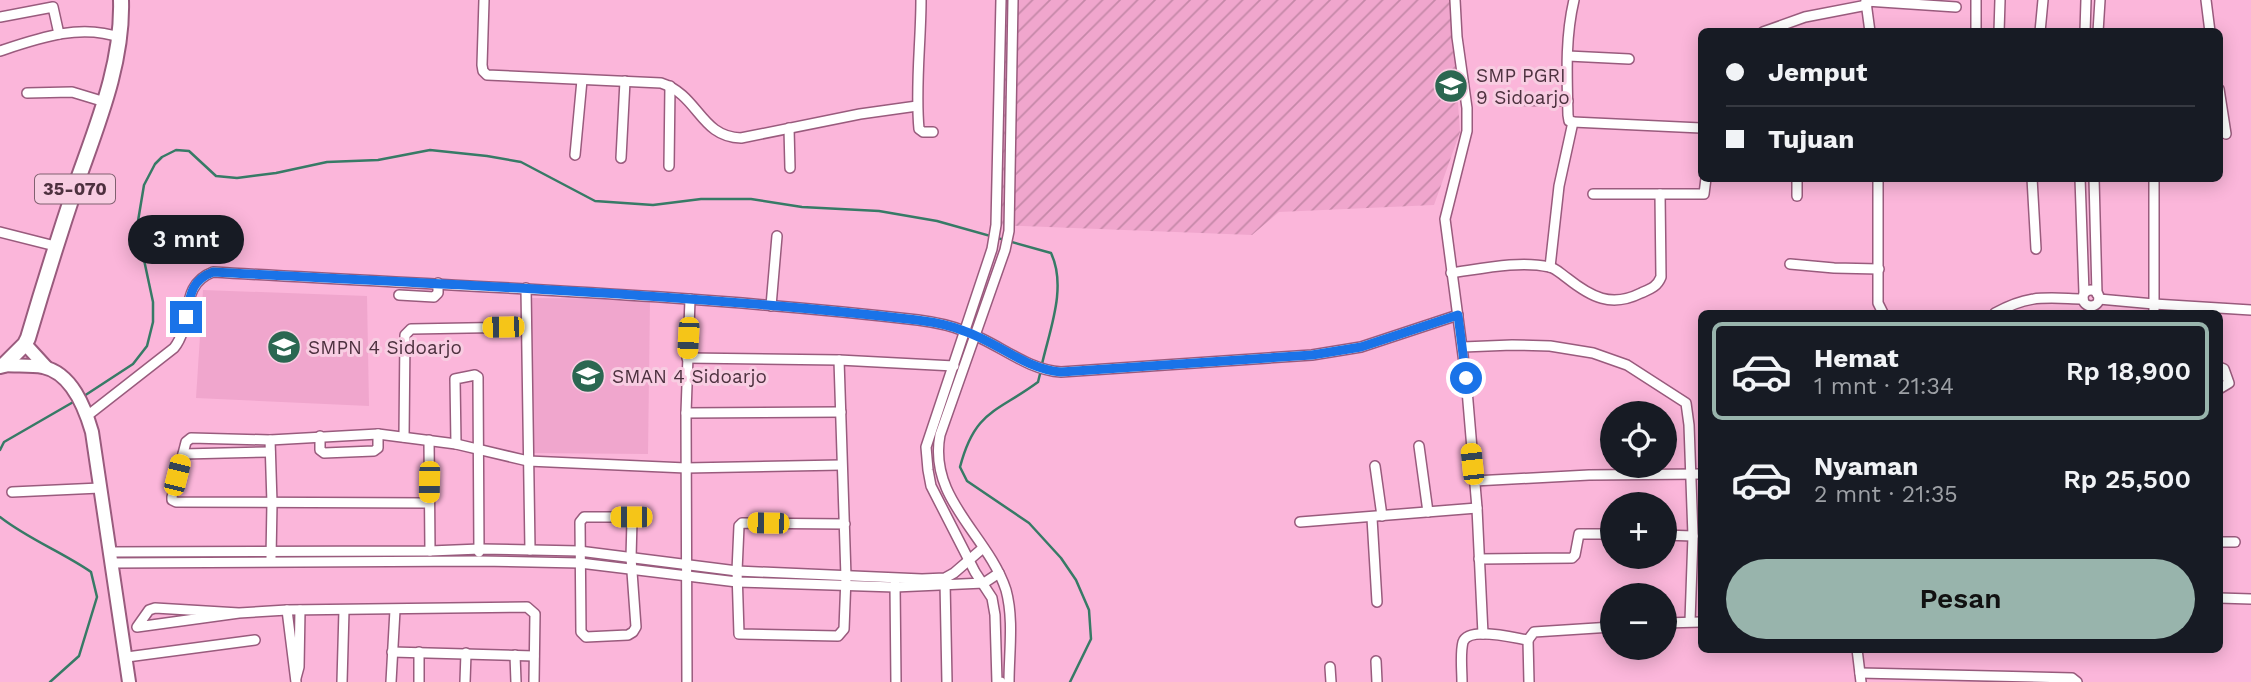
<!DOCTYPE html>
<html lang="id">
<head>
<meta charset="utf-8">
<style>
	:root { --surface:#171b24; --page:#242831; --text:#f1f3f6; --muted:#9ea1a6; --line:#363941; --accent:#98b4ac }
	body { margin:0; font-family:"Work Sans",sans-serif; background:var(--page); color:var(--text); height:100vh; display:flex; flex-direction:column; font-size:26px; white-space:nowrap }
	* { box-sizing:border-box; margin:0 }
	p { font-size:23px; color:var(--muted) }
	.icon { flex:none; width:38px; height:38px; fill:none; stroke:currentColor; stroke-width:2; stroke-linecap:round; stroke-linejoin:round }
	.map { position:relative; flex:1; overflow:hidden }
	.details { position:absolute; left:1698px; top:310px; width:525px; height:343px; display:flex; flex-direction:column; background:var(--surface); border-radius:10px; box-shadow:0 4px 18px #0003 }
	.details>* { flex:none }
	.banner { position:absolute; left:1698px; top:28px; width:525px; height:154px; border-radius:10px; box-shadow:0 4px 18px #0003; display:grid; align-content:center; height:154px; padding:0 28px; background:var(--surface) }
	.tools { position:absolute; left:1600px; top:401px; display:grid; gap:14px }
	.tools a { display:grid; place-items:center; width:77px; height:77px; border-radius:50%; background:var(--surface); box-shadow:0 4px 18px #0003; font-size:35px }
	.end { position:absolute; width:32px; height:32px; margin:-16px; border:9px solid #1a73e8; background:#fff; box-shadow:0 0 0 4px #fff }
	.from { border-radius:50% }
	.bubble { position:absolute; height:49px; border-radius:24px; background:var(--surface); box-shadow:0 4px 18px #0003; font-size:23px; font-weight:600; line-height:49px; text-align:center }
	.car { position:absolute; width:21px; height:42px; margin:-21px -10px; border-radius:9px; box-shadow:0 0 5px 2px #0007; background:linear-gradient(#f5c518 24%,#345 0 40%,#f5c518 0 76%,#345 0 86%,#f5c518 0) }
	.banner b { display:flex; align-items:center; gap:24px; height:66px; font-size:26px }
	.banner b+b { border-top:2px solid var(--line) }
	.banner i { width:18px; height:18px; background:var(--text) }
	ul { padding:12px 0 0; list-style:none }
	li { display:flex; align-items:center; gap:21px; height:98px; margin:0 14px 10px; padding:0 14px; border:4px solid transparent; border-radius:10px }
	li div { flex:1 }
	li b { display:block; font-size:26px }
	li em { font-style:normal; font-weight:600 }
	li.selected { border-color:var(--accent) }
	li>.icon { width:63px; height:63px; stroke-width:1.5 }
	.cta { display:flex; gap:14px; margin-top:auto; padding:14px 28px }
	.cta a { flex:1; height:80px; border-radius:42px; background:var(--accent); color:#111; font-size:28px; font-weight:600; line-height:80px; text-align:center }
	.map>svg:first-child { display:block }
	.built { fill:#f0a6cd }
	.industrial { fill:url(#industrial-furrows) }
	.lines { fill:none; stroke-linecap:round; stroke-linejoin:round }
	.stream { stroke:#377a66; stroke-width:2.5 }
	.street-casing { stroke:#995b7d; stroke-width:12 }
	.secondary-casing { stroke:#995b7d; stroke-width:16 }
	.primary-casing { stroke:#995b7d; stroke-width:18 }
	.street { stroke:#fff; stroke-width:9 }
	.secondary { stroke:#fff; stroke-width:12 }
	.primary { stroke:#fff; stroke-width:14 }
	.route { stroke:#1a73e8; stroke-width:9 }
	.labels { text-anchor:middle; stroke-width:6; stroke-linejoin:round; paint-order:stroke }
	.shield { fill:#f8cde2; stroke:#806070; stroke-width:2 }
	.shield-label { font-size:18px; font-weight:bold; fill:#4d313f }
	.poi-label { font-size:19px; fill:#4d313f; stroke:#f8cde2; text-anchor:start }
</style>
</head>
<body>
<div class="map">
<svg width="2251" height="682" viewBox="0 0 2251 682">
	<defs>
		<pattern id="industrial-furrows" width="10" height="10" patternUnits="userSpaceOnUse" patternTransform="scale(1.75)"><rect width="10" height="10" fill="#f0a6cd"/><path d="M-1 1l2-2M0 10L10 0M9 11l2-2" fill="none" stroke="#c588a8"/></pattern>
	</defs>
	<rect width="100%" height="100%" fill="#fbb6da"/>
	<g class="built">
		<polygon points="203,290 367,296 369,406 196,398"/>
		<polygon points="527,298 650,299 648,454 525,453"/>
	</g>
	<polygon class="industrial" points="1004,0 1451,0 1460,132 1434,205 1279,212 1252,235 996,225"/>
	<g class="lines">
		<g class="stream">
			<path d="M1041 370 1038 382C996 413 975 410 960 467L967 481 1029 523 1061 558 1076 580 1089 610 1091 639 1070 682"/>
			<path d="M84 396 133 364 147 346 153 322V302L137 227 144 185 155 164 162 157 176 150 189 151 216 176 237 178 276 173 327 162 378 160 430 150 487 156 521 162 595 201 653 205 701 199H751L802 207 879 211 937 221 1051 253C1067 287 1050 329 1042 364"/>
			<polyline points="0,450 4,442 75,401"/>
			<path d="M0 517C28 539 62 552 91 572L97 597 79 656 50 682"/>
		</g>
		<g class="street-casing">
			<g id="street">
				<path d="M484 0 482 65 483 71 487 75 661 83C699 95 700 137 741 138L860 114 917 106"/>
				<path d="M921 0C921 42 915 87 919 129L923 132H933"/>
				<polyline points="1001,0 996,225 992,249 926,447 928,470 931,486 975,572 992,598 995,615 997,682 1001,682"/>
				<polyline points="1455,0 1457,37 1467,108 1467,131 1445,219 1466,378 1477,508 1483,634"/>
				<polyline points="1976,0 1976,32"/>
				<polyline points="2206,0 2210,32"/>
				<polyline points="1866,1 1956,7"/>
				<polyline points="1866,2 1870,32"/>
				<polyline points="0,17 53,7 59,34"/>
				<polyline points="1763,32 1805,17 1867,5"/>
				<polyline points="1999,32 2000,0"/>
				<polyline points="2040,32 2043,0"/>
				<polyline points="2085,32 2086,0"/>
				<polyline points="2098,32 2100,0"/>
				<path d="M0 51C39 38 81 23 121 38"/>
				<polyline points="1568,56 1629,59"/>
				<polyline points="2219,89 2226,134"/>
				<polyline points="27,93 72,92 105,102"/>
				<polyline points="1517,100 1568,101"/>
				<polyline points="1573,122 1701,128"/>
				<path d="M1573 122 1569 121 1568 115C1567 76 1565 38 1574 0"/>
				<polyline points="789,128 790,168"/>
				<polyline points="575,155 582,80"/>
				<polyline points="621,158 625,81"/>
				<polyline points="669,166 670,86"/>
				<polyline points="1878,178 1878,303 1883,313"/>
				<polyline points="2032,178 2036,249"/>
				<polyline points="2080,178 2084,293"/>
				<polyline points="2094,178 2097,294"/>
				<polyline points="2154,178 2154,313"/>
				<polyline points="1593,194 1704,194 1706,178"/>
				<polyline points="1797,196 1797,178"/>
				<polyline points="0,232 55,246"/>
				<polyline points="1790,264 1834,268 1879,269"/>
				<polyline points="1550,267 1559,186 1573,122"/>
				<path d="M1451 273C1480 269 1520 260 1549 267 1556 268 1561 274 1567 278 1591 297 1611 308 1641 293 1650 289 1657 287 1661 277L1660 194"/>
				<polyline points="526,288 530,550"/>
				<circle cx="2091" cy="298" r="8"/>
				<polyline points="399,295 434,297 438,293 438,283"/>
				<polyline points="2099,299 2154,304 2251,310"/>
				<polyline points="771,306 777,236"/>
				<path d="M1995 313C2030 294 2045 298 2083 299"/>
				<polyline points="1463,347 1512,345 1550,346 1593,353 1627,365 1686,403 1689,425 1693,536 1690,621"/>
				<polyline points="687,358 839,360 954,366"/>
				<polyline points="839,360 846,577 844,629 838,636 739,634 737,571 739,526 742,523 845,524"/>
				<polyline points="2219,367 2224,369 2229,383 2219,389"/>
				<polyline points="686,413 841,412"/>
				<path d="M87 416 174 348C194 323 178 285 213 272 448 286 683 293 918 320 933 322 950 325 964 331 997 342 1026 370 1061 372L1312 355 1361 347 1458 315"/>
				<polyline points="320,436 320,450 324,453 374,451 378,448 378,434"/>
				<polyline points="404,437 405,335 411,329 526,327"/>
				<polyline points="270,440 272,503 271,558"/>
				<polyline points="429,440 430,551"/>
				<polyline points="456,444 455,379 475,375 478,377 478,381 479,552"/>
				<polyline points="1419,446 1428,512"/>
				<polyline points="183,454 270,452"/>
				<polyline points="1375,466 1382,516"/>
				<polyline points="1474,481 1589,475 1701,474"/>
				<polyline points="12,492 100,488"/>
				<polyline points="428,503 176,502 172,500 172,497 186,442 191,438 270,440 378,434 456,444 528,461 686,468 841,465"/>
				<polygon points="584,517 631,517 632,520 631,558 636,627 633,632 628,635 586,637 581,632 580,522"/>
				<polyline points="1372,518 1377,602"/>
				<polyline points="1300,522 1477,508"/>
				<polyline points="1664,535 1693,536"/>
				<polyline points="2219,542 2235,542"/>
				<polyline points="110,552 430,551 480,549 579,551 737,571 922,579 945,578 954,573 983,548"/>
				<polyline points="1479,559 1572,558 1575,555 1579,534 1612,534"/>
				<polyline points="111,563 479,561 580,563 737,582 895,587 984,583 999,573"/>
				<polyline points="945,582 947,682"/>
				<polyline points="895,584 896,682"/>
				<polyline points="2219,598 2251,599"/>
				<polyline points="287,610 296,682"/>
				<polyline points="239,613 155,608 149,610 137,627 239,613 287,610 527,607 535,614 534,682"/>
				<polyline points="1664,623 1701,622"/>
				<polyline points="1528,640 1529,682"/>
				<polyline points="1857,649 1861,682"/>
				<polyline points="392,652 534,656"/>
				<polyline points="515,655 516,682"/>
				<polyline points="127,657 255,640"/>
				<polyline points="1376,661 1377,682"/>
				<polyline points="1330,667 1331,682"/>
				<polyline points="1860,673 2072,678 2077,682"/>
				<polyline points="296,678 299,667 300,610"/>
				<polyline points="342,682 344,610"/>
				<polyline points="391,682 395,610"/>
				<polyline points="419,682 419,652"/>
				<polyline points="465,682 466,653"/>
				<polyline points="687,682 686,413 690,299"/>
				<path d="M1009 682C1009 653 1014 619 1006 590 988 535 928 499 940 435L1005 250 1009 231 1013 0"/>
				<path d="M1462 682C1462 670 1460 653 1463 642 1469 626 1514 638 1528 640L1534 632 1612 627"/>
			</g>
		</g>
		<g class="secondary-casing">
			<g id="secondary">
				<polyline points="25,344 46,367"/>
				<path d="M4 365C16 366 31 365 43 367 72 373 85 408 92 432L129 682"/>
			</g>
		</g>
		<g class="primary-casing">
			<path id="primary" d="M0 366 4 365 25 344 28 338C43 287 59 236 76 185 97 125 123 64 121 0"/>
		</g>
		<use href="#street" class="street"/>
		<use href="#secondary" class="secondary"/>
		<use href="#primary" class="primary"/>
	</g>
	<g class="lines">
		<path class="route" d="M186 317C190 296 191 280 213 272 448 285 684 293 917 320 933 322 950 325 964 331 997 342 1025 369 1061 372L1312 355 1361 347 1458 315 1466 378"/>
	</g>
	<defs>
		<g id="school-disc" transform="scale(1.75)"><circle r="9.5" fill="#2b6751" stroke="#f8cde2"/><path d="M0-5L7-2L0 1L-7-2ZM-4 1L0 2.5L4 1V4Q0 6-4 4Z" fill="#fff"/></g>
	</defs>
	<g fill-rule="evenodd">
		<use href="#school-disc" x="1451" y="86"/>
		<use href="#school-disc" x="284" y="347"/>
		<use href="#school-disc" x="588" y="376"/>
	</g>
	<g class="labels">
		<rect class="shield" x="35" y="174.5" width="80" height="29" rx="5"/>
		<g class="shield-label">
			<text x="75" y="195">35-070</text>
		</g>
		<g class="poi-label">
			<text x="1476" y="82">SMP PGRI<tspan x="1476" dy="22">9 Sidoarjo</tspan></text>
			<text x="308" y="354">SMPN 4 Sidoarjo</text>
			<text x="612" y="383">SMAN 4 Sidoarjo</text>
		</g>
	</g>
</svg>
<div class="tools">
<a><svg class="icon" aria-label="locate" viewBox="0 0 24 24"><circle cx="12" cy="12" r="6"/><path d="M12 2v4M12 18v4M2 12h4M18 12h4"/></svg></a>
<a>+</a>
<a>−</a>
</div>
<i class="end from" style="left:1466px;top:378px"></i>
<i class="end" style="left:186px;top:317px"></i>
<div class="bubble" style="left:128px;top:215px;width:116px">3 mnt</div>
<i class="car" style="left:503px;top:327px;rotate:269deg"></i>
<i class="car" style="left:688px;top:338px;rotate:183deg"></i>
<i class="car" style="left:1472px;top:464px;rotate:354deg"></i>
<i class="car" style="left:177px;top:475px;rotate:14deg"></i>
<i class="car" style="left:429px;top:482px;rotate:181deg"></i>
<i class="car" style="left:631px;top:517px;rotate:270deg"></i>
<i class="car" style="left:768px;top:523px;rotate:271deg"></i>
<div class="banner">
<b><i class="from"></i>Jemput</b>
<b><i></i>Tujuan</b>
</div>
<section class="details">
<ul>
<li class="selected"><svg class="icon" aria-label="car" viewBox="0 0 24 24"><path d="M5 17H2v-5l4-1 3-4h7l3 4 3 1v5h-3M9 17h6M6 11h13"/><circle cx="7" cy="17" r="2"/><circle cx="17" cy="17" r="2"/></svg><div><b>Hemat</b><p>1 mnt · 21:34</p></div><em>Rp 18,900</em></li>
<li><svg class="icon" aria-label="car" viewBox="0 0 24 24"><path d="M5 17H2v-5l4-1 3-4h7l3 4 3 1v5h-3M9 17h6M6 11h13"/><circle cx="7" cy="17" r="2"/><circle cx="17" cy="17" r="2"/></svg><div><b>Nyaman</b><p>2 mnt · 21:35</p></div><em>Rp 25,500</em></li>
</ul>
<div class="cta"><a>Pesan</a></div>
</section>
</div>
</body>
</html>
